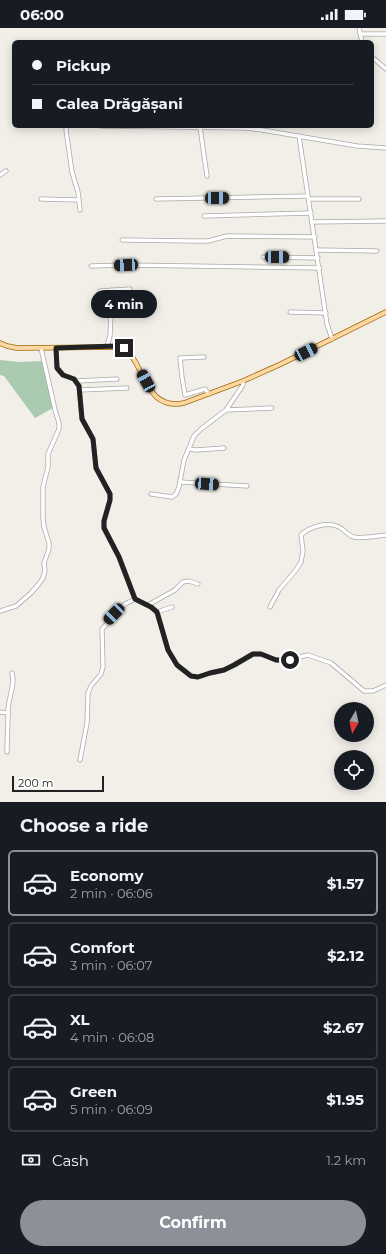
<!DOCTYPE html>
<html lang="en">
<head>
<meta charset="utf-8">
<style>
	:root { --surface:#171b24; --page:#242831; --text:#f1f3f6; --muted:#9ea1a6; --line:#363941; --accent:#8c9099 }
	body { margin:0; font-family:Montserrat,sans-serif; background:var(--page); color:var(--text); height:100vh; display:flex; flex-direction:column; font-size:15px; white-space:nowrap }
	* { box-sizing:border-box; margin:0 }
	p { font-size:13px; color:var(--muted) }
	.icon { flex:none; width:22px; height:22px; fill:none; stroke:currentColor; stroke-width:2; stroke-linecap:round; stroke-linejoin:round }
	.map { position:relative; height:774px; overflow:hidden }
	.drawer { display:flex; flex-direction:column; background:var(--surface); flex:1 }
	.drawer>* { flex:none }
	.hud { position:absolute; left:12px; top:12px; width:362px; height:88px; border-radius:6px; box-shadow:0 2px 10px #0003; display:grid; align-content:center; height:88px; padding:0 20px; background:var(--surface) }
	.needle { width:26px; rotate:189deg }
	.controls { position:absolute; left:334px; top:674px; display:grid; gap:8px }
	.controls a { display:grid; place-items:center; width:40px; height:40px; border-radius:50%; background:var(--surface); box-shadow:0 2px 10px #0003; font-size:20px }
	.scale { position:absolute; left:12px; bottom:10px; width:92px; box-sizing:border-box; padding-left:4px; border:2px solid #222; border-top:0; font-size:11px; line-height:14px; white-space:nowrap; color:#222; -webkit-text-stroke:3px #fff; paint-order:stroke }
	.end { position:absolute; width:18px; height:18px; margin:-9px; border:5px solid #222; background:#fff; box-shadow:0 0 0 2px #fff }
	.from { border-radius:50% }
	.bubble { position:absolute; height:28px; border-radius:14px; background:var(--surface); box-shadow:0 2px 10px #0003; font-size:13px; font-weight:700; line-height:28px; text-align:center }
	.car { position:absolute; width:12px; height:24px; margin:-12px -6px; border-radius:5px; box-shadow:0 0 3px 1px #0007; background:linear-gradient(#222 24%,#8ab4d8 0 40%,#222 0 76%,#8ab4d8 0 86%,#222 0) }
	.hud b { display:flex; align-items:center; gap:14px; height:38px; font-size:15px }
	.hud b+b { border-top:1px solid var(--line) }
	.hud i { width:10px; height:10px; background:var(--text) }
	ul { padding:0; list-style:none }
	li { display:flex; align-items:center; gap:12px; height:66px; margin:0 8px 6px; padding:0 12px; border:2px solid var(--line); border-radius:6px }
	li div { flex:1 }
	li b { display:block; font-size:15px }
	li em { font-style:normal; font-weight:700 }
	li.current { border-color:var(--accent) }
	li>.icon { width:36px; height:36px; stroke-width:1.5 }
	h2 { padding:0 20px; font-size:18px; line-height:48px }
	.pay { display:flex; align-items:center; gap:10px; height:44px; padding:0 20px; font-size:15px }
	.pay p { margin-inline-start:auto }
	.button { display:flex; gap:8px; margin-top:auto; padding:8px 20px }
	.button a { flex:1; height:46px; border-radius:24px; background:var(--accent); color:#fff; font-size:16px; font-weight:700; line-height:46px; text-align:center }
	.status { display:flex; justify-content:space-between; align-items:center; height:28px; padding:0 20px; background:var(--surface); direction:ltr }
	.status svg { height:11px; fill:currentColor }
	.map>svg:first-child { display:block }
	.cemetery { fill:#aacbaf }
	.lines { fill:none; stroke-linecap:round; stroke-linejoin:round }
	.minor-casing { stroke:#a9a9a9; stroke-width:5 }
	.major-casing { stroke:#a06b00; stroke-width:5.5 }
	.minor { stroke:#fff; stroke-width:3.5 }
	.major { stroke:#fcd6a4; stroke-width:4 }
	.route { stroke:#222; stroke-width:5 }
</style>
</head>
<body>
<div class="status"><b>06:00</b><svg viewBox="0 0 49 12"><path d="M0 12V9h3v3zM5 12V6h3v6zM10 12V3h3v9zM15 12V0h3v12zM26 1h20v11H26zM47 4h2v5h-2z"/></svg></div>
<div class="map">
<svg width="386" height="774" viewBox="0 0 386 774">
	<rect width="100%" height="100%" fill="#f2efe9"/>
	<polygon class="cemetery" points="0,332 19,334 42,333 53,380 35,390 4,348 0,347"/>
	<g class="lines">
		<g class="minor-casing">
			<g id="minor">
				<polyline points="359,0 362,14"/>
				<polyline points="360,6 386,6"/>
				<polyline points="372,29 386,41"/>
				<polyline points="67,98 66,102 72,144 78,164 80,182"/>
				<polyline points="101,98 245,100 262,102 357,118 386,120"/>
				<polyline points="200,99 207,148"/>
				<polyline points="299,108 327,296 332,311"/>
				<polyline points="0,147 6,143"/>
				<polyline points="41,171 79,172"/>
				<polyline points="156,171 308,168"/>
				<polyline points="309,171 359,171"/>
				<polyline points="204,188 311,185"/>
				<polyline points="312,194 386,193"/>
				<polyline points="122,212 192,213 208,213 227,208 315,209"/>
				<polyline points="317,222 377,223"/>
				<polyline points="263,229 318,230"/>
				<polyline points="91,238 126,237 320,240"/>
				<polyline points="100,263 130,261"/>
				<polyline points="290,284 326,285"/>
				<polyline points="107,318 110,308 112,262"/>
				<polyline points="56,320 57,340 63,347 74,351 79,358 82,391 93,411 96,440 110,466 110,472 104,493 104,500 119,529 135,571 151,579 157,584 168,622 177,637 191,648 198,649 210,645 224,642 235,637 253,626 261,626 276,632 287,632 308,627 331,635 364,663 373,663 386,657"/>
				<polyline points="204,329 180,330 182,349 185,367 205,361 209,366"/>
				<polyline points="77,353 117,351"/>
				<polyline points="80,362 127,360"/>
				<polyline points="226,382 272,380"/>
				<polyline points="189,421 196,422 224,420"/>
				<polyline points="180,454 247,458"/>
				<polyline points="151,466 172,469 176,466 179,459 184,432 194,408 201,401 226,382 243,357 243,353"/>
				<polyline points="148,577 175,562 183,554 189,553 198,556"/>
				<path d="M270 579 279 562 296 542 301 534 303 523 301 507C309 499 328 493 339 499 344 501 348 508 354 509 364 511 376 508 386 507"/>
				<polyline points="0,583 16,578 31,565 38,557 43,550 45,543 44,535 49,521 49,515 44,499 43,490 43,459 48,439 48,426 59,401 59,395 55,382 41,320"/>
				<polyline points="157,584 172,579"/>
				<polyline points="0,684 8,685"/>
				<path d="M7 724C7 711 8 698 8 685 7 672 16 657 12 645"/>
				<polyline points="80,732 87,695 88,665 91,658 101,646 103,639 102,601 125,576 135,571"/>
			</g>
		</g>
		<g class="major-casing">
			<path id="major" d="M0 315 7 318 17 320 121 319C128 322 132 328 136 335 148 357 154 381 184 375L243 353 281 336 386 284"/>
		</g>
		<use href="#minor" class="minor"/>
		<use href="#major" class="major"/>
	</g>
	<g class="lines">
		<polyline class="route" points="124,320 116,318 56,320 57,340 63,347 74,351 79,358 82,391 93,411 96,440 110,466 110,472 104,493 104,500 119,529 135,571 151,579 157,584 168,622 177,637 191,648 198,649 210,645 224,642 234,637 253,626 261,626 276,632 290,632"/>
	</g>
</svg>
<div class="controls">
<a><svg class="needle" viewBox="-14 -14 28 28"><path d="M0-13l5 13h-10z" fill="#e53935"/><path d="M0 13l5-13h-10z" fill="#9ea1a6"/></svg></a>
<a><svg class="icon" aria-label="locate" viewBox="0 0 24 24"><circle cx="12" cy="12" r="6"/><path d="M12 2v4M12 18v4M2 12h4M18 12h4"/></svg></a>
</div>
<div class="scale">200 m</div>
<i class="end from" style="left:290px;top:632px"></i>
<i class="end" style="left:124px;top:320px"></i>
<div class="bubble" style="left:91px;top:262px;width:66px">4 min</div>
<i class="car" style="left:217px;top:170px;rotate:89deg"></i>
<i class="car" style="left:277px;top:229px;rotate:91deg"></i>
<i class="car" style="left:126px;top:237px;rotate:267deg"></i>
<i class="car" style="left:306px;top:324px;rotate:63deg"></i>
<i class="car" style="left:146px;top:353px;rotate:331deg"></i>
<i class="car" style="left:207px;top:456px;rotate:94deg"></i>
<i class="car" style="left:114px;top:586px;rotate:224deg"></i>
<div class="hud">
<b><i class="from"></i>Pickup</b>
<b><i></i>Calea Drăgășani</b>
</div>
</div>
<section class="drawer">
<h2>Choose a ride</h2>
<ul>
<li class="current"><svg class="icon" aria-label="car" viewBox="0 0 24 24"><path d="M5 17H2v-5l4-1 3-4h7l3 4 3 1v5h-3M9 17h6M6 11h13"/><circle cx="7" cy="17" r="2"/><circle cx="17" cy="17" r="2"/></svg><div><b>Economy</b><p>2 min · 06:06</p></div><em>$1.57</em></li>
<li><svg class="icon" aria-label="car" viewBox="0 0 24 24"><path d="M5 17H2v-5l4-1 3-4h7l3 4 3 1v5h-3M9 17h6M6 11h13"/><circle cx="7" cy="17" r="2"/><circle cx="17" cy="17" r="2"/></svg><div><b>Comfort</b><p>3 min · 06:07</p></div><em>$2.12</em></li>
<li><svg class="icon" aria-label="car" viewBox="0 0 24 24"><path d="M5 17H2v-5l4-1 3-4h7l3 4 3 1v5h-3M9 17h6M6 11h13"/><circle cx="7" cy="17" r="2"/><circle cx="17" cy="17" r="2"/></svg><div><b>XL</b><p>4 min · 06:08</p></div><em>$2.67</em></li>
<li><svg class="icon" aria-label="car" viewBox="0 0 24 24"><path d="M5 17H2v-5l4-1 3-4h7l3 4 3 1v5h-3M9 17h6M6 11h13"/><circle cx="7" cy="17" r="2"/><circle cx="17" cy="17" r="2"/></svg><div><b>Green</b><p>5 min · 06:09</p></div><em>$1.95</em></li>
</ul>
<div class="pay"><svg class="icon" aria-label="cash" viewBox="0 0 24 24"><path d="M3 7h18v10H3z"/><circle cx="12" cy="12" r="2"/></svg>Cash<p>1.2 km</p></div>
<div class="button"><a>Confirm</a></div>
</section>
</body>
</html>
